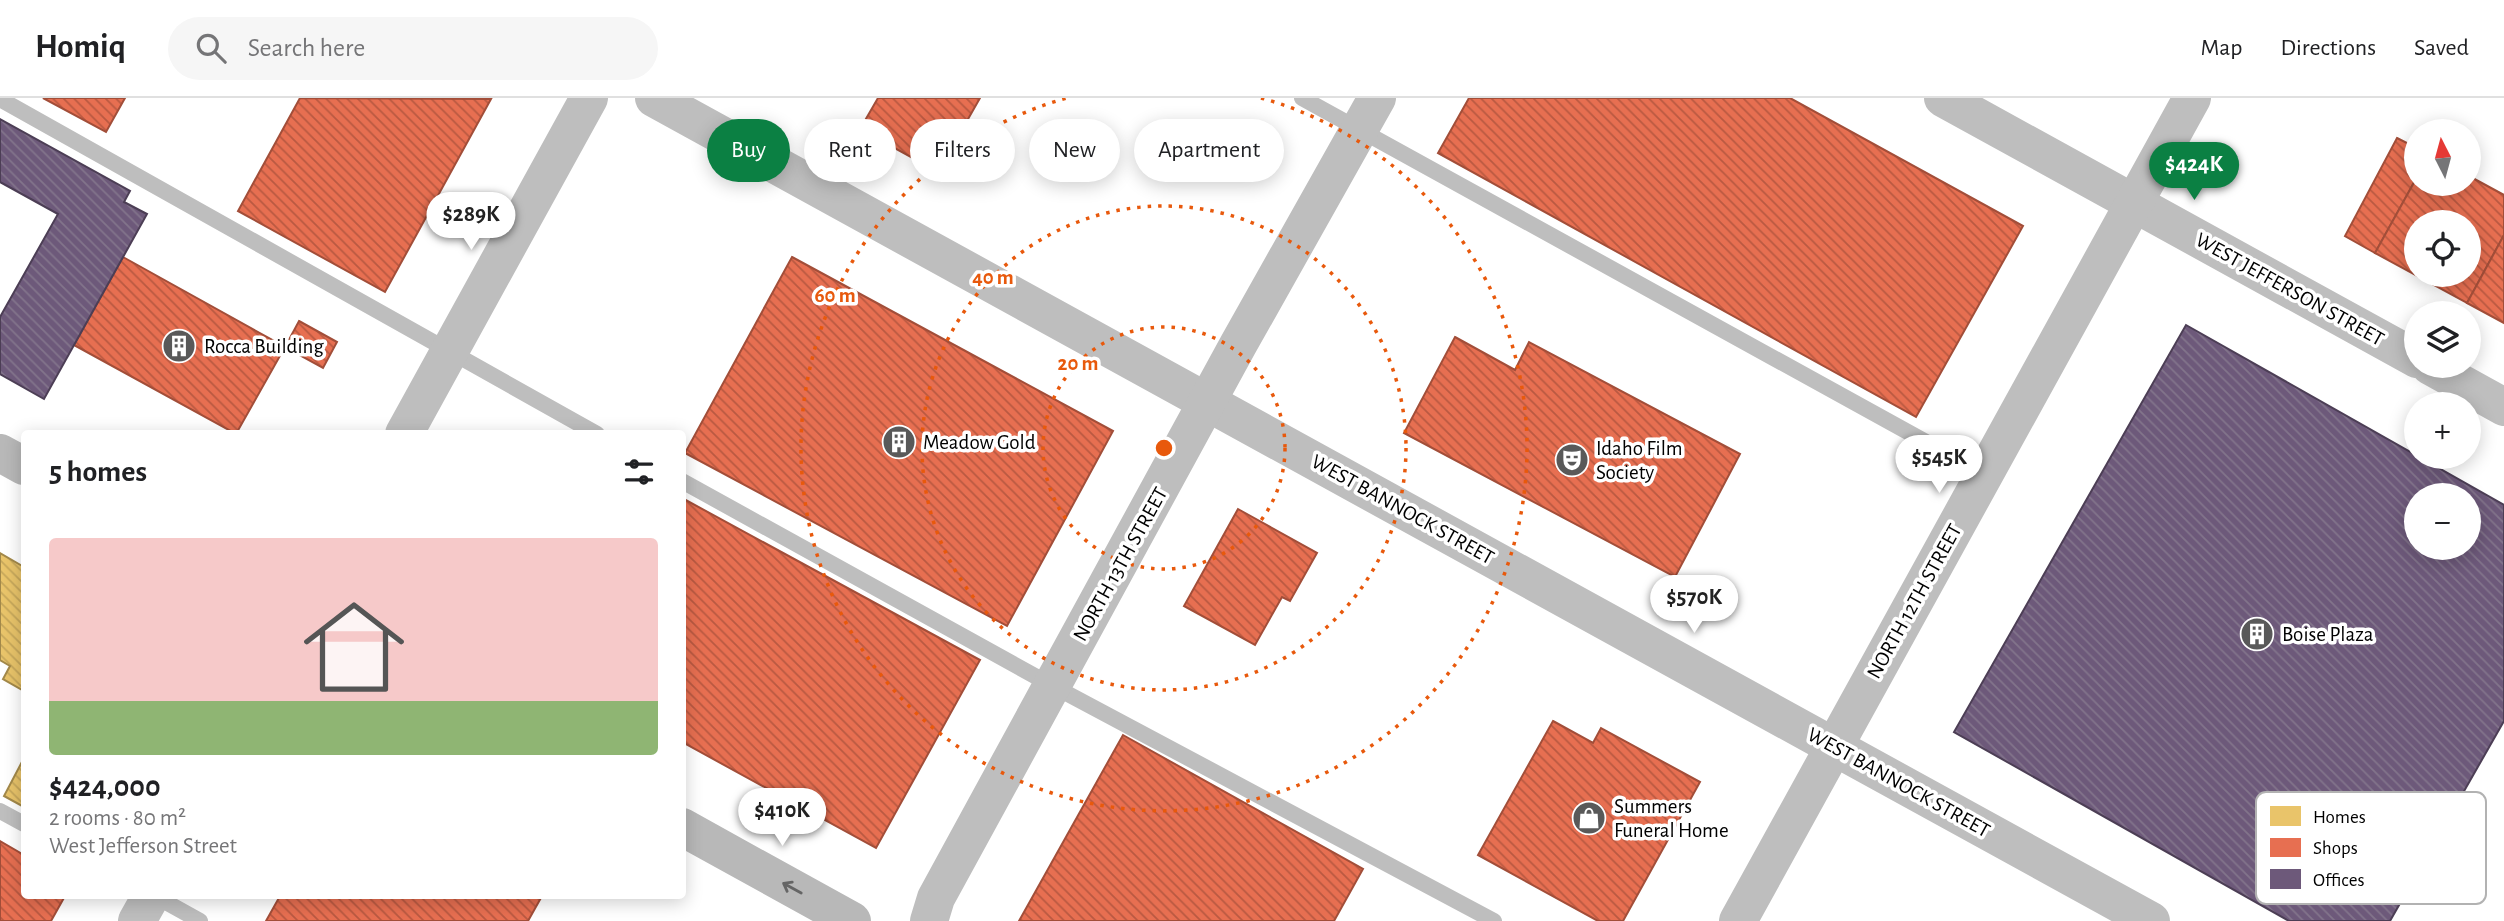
<!DOCTYPE html>
<html lang="en">
<head>
<meta charset="utf-8">
<style>
  body { margin:0; font-family:"Alegreya Sans",sans-serif; background:#f6f6f6; color:#202124; height:100vh; display:flex; flex-direction:column; font-size:26px; white-space:nowrap }
  * { box-sizing:border-box; margin:0 }
  p { font-size:23px; color:#757577 }
  .icon { flex:none; width:38px; height:38px; fill:none; stroke:currentColor; stroke-width:2; stroke-linecap:round; stroke-linejoin:round }
  .map { position:relative; flex:1; overflow:hidden }
  .side { position:absolute; left:21px; top:332px; width:665px; height:469px; display:flex; flex-direction:column; background:#fff; border-radius:7px; box-shadow:0 4px 18px #0003 }
  .side>* { flex:none }
  .top-card { position:absolute; left:707px; top:21px; width:665px; height:63px; display:flex; gap:14px }
  .needle { width:46px; rotate:354deg }
  .controls { position:absolute; left:2404px; top:21px; display:grid; gap:14px }
  .controls a { display:grid; place-items:center; width:77px; height:77px; border-radius:50%; background:#fff; box-shadow:0 4px 18px #0003; font-size:35px }
  .price { position:absolute; translate:-50% -60px; padding:0 16px; border-radius:24px; background:#fff; color:#222; font-size:23px; line-height:46px; filter:drop-shadow(0 2px 4px #0008) }
  .price::after { content:''; position:absolute; left:50%; top:42px; width:21px; height:16px; margin-left:-10px; background:inherit; clip-path:polygon(0 0,100% 0,50% 100%) }
  .price.on { background:#0b8043; color:#fff }
  ul { padding:0; list-style:none }
  li { display:grid; align-content:center; gap:14px; height:371px; padding:0 28px }
  li+li { border-top:2px solid #e0e0e0 }
  li span { display:grid; place-items:center; height:217px; border-radius:7px; color:#555 }
  li>.icon { margin-inline-start:auto }
  span .icon { width:126px; height:126px; fill:#fffc; stroke-width:1 }
  li b { font-size:30px }
  h2 { display:flex; justify-content:space-between; align-items:center; height:84px; padding:0 28px; font-size:30px }
  .pill { padding:0 24px; border-radius:32px; background:#fff; box-shadow:0 4px 18px #0003; font-size:24px; line-height:63px }
  .pill.on { background:#0b8043; color:#fff }
  header { display:flex; align-items:center; gap:42px; box-sizing:border-box; height:98px; padding:0 35px; background:#fff; border-bottom:2px solid #e0e0e0 }
  header strong { font-size:33px }
  nav { display:flex; gap:38px; margin-inline-start:auto; font-size:24px }
  .search { width:490px; height:63px; background:#f6f6f6; display:flex; align-items:center; gap:18px; box-sizing:border-box; padding:0 24px; border-radius:38px; color:#757577; font-size:26px }
  .map>svg:first-child { display:block }
  .homes { fill:url(#homes-back-hatch); stroke:#a3894a; stroke-width:2 }
  .shops { fill:url(#shops-back-hatch); stroke:#a24e39; stroke-width:2; fill-rule:evenodd }
  .offices { fill:url(#offices-back-hatch); stroke:#4c3e55; stroke-width:2; fill-rule:evenodd }
  .lines { fill:none; stroke-linecap:round; stroke-linejoin:round }
  .service { stroke:#bebebe; stroke-width:16 }
  .tertiary { stroke:#bebebe; stroke-width:38 }
  .secondary { stroke:#b8b8b8; stroke-width:38 }
  .oneway { stroke:#656565 }
  .ring { fill:none; stroke:#e8590c; stroke-width:3.5; stroke-dasharray:3.5 7 }
  .labels { text-anchor:middle; stroke-width:7; stroke-linejoin:round; paint-order:stroke }
  .street-label { font-size:21px; fill:#000; stroke:#fff }
  .poi-label { font-size:21px; fill:#000; stroke:#fff; text-anchor:start }
  .key { fill:#fff; stroke:#b2b2b2; stroke-width:2 }
  .key-label { font-size:19px; fill:#000 }
  .centre { fill:#e8590c; stroke:#fff; stroke-width:3.5 }
  .ring-label { font-size:21px; text-anchor:middle; font-weight:bold; fill:#e8590c; stroke:#fff; stroke-width:7; stroke-linejoin:round; paint-order:stroke }
</style>
</head>
<body>
<header>
<strong>Homiq</strong>
<div class="search"><svg class="icon" aria-label="search" viewBox="0 0 24 24"><circle cx="10" cy="10" r="6"/><path d="M15 15l6 6"/></svg>Search here</div>
<nav><a>Map</a><a>Directions</a><a>Saved</a></nav>
</header>
<div class="map">
<svg width="2504" height="823" viewBox="0 0 2504 823">
  <defs>
    <pattern id="homes-back-hatch" width="6" height="6" patternUnits="userSpaceOnUse" patternTransform="scale(1.75)"><rect width="6" height="6" fill="#e9c46a"/><path d="M-1 5l2 2M0 0l6 6M5-1l2 2" fill="none" stroke="#c6a75a"/></pattern>
    <pattern id="shops-back-hatch" width="6" height="6" patternUnits="userSpaceOnUse" patternTransform="scale(1.75)"><rect width="6" height="6" fill="#e76f51"/><path d="M-1 5l2 2M0 0l6 6M5-1l2 2" fill="none" stroke="#b95941"/></pattern>
    <pattern id="offices-back-hatch" width="6" height="6" patternUnits="userSpaceOnUse" patternTransform="scale(1.75)"><rect width="6" height="6" fill="#6d597a"/><path d="M-1 5l2 2M0 0l6 6M5-1l2 2" fill="none" stroke="#82748b"/></pattern>
  </defs>
  <rect width="100%" height="100%" fill="#fff"/>
  <g class="homes">
    <polygon points="0,455 24,469 24,593 3,581 10,568 0,562"/>
    <polygon points="24,660 24,709 4,698"/>
  </g>
  <g class="shops">
    <polygon points="43,0 125,0 106,34"/>
    <polygon points="300,0 491,1 385,194 238,113"/>
    <polygon points="878,0 980,0 938,74 860,31"/>
    <polygon points="1469,0 1790,0 2023,128 1916,319 1438,55"/>
    <polygon points="2397,40 2417,50 2417,79 2375,155 2345,138"/>
    <path d="M2469 78 2504 97V137L2467 205 2375 155 2417 79V86H2469ZM2417 124H2469V177H2417Z"/>
    <polygon points="2504,137 2504,225 2467,205"/>
    <polygon points="123,159 285,249 236,336 74,247"/>
    <polygon points="792,159 1113,333 1007,528 685,355"/>
    <polygon points="299,223 337,244 323,270 285,249"/>
    <polygon points="1455,239 1515,272 1529,244 1740,356 1675,479 1404,335"/>
    <polygon points="682,400 980,562 876,750 682,644"/>
    <polygon points="1238,411 1317,455 1290,503 1282,499 1255,547 1184,508"/>
    <polygon points="1553,623 1593,645 1601,630 1700,684 1623,823 1598,823 1478,757"/>
    <polygon points="1123,637 1363,771 1334,823 1019,823"/>
    <polygon points="0,743 24,757 24,798 65,798 51,823 0,823"/>
    <polygon points="280,798 542,798 528,823 266,823"/>
  </g>
  <g class="offices">
    <polygon points="0,21 130,93 124,104 147,116 44,301 0,276 0,219 58,116 0,84"/>
    <path d="M2186 227 2504 407V623L2390 823H2289L1954 634ZM2417 397H2469V450H2417Z"/>
  </g>
  <g class="lines">
    <g class="service">
      <polyline points="1302,0 1984,376"/>
      <polyline points="0,1 597,336"/>
      <polyline points="682,383 1053,588 1494,823"/>
      <polyline points="0,713 24,726"/>
      <polyline points="155,798 200,823"/>
    </g>
    <g class="tertiary">
      <polyline points="654,0 2151,823"/>
      <polyline points="1943,0 2417,261"/>
      <polyline points="2430,268 2504,309"/>
      <polyline points="404,336 589,0"/>
      <polyline points="137,823 151,798"/>
      <polyline points="929,823 936,800 1238,247 1377,0"/>
      <polyline points="1738,823 2192,0"/>
    </g>
    <g class="secondary">
      <polyline points="0,355 24,368"/>
      <polyline points="682,729 852,823"/>
    </g>
  </g>
  <defs><path id="oneway-shaft" d="M-6 0H5M1.5-3L5.5 0L1.5 3" fill="none" stroke-width="1.6" stroke-linecap="round" stroke-linejoin="round" transform="scale(1.75)"/></defs>
  <use class="oneway" href="#oneway-shaft" transform="translate(792 790) rotate(-151)"/>
  <g class="ring">
    <circle cx="1164" cy="350" r="121"/>
    <circle cx="1164" cy="350" r="242"/>
    <path d="M1261 0A363 363 0 1 1 1067 0"/>
  </g>
  <defs>
    <symbol id="building-disc" viewBox="-11 -11 22 22"><circle r="9.5" fill="#595959" stroke="#fff"/><path d="M-4-6H4V6H1V3H-1V6H-4ZM-2.5-4.3h1.7v1.8h-1.7ZM.8-4.3h1.7v1.8H.8ZM-2.5-1h1.7V.8h-1.7ZM.8-1h1.7V.8H.8Z" fill="#fff"/></symbol>
    <symbol id="theatre-disc" viewBox="-11 -11 22 22"><circle r="9.5" fill="#595959" stroke="#fff"/><path d="M-5-5.5Q0-4 5-5.5V0Q5 5 0 6Q-5 5-5 0ZM-3.3-2.5H-1v1.5H-3.3ZM1-2.5H3.3v1.5H1ZM-2.8 1Q0 5.5 2.8 1Z" fill="#fff"/></symbol>
    <symbol id="shop-disc" viewBox="-11 -11 22 22"><circle r="9.5" fill="#595959" stroke="#fff"/><path d="M-5-2.5h2.3a2.7 3.5 0 0 1 5.4 0H5L5.5 6h-11ZM-1.5-2.5h3a1.5 2.3 0 0 0-3 0Z" fill="#fff"/></symbol>
  </defs>
  <g fill-rule="evenodd">
    <use href="#building-disc" x="160" y="229" width="38" height="38"/>
    <use href="#building-disc" x="880" y="325" width="38" height="38"/>
    <use href="#theatre-disc" x="1553" y="343" width="38" height="38"/>
    <use href="#building-disc" x="2238" y="517" width="38" height="38"/>
    <use href="#shop-disc" x="1570" y="701" width="38" height="38"/>
  </g>
  <g class="labels">
    <g class="street-label">
      <text transform="translate(2290 191) rotate(29)" y="7">WEST JEFFERSON STREET</text>
      <text transform="translate(1403 411) rotate(29)" y="7">WEST BANNOCK STREET</text>
      <text transform="translate(1120 466) rotate(-61)" y="7">NORTH 13TH STREET</text>
      <text transform="translate(1914 503) rotate(-61)" y="7">NORTH 12TH STREET</text>
      <text transform="translate(1899 684) rotate(29)" y="7">WEST BANNOCK STREET</text>
    </g>
    <g class="poi-label">
      <text x="204" y="255">Rocca Building</text>
      <text x="923" y="351">Meadow Gold</text>
      <text x="1596" y="357">Idaho Film<tspan x="1596" dy="24">Society</tspan></text>
      <text x="2282" y="543">Boise Plaza</text>
      <text x="1614" y="715">Summers<tspan x="1614" dy="24">Funeral Home</tspan></text>
    </g>
  </g>
  <rect x="2256" y="694" width="230" height="112" rx="10" class="key"/>
  <rect x="2270" y="708" width="31" height="20" fill="#e9c46a"/>
  <rect x="2270" y="740" width="31" height="19" fill="#e76f51"/>
  <rect x="2270" y="771" width="31" height="20" fill="#6d597a"/>
  <g class="key-label">
    <text x="2313" y="725">Homes</text>
    <text x="2313" y="756">Shops</text>
    <text x="2313" y="788">Offices</text>
  </g>
  <circle cx="1164" cy="350" r="10" class="centre"/>
  <g class="ring-label">
    <text x="993" y="186">40 m</text>
    <text x="835" y="204">60 m</text>
    <text x="1078" y="272">20 m</text>
  </g>
</svg>
<div class="controls">
<a><svg class="needle" viewBox="-14 -14 28 28"><path d="M0-13l5 13h-10z" fill="#e53935"/><path d="M0 13l5-13h-10z" fill="#757577"/></svg></a>
<a><svg class="icon" aria-label="locate" viewBox="0 0 24 24"><circle cx="12" cy="12" r="6"/><path d="M12 2v4M12 18v4M2 12h4M18 12h4"/></svg></a>
<a><svg class="icon" aria-label="layers" viewBox="0 0 24 24"><path d="M12 4l9 5-9 5-9-5zM3 14l9 5 9-5"/></svg></a>
<a>+</a>
<a>−</a>
</div>
<b class="price on" style="left:2194px;top:104px">$424K</b>
<b class="price" style="left:471px;top:154px">$289K</b>
<b class="price" style="left:1939px;top:397px">$545K</b>
<b class="price" style="left:1694px;top:537px">$570K</b>
<b class="price" style="left:782px;top:750px">$410K</b>
<div class="top-card">
<a class="pill on">Buy</a>
<a class="pill">Rent</a>
<a class="pill">Filters</a>
<a class="pill">New</a>
<a class="pill">Apartment</a>
</div>
<section class="side">
<h2>5 homes<svg class="icon" aria-label="filters" viewBox="0 0 24 24"><path d="M4 7h16M4 17h16"/><circle cx="9" cy="7" r="2"/><circle cx="15" cy="17" r="2"/></svg></h2>
<ul>
<li><span style="background:linear-gradient(#f6c9c9 75%,#8fb573 0)"><svg class="icon" aria-label="home" viewBox="0 0 24 24"><path d="M3 11l9-7 9 7M6 9v11h12V9"/></svg></span><div><b>$424,000</b><p>2 rooms · 80 m²</p><p>West Jefferson Street</p></div></li>
</ul>
</section>
</div>
</body>
</html>
